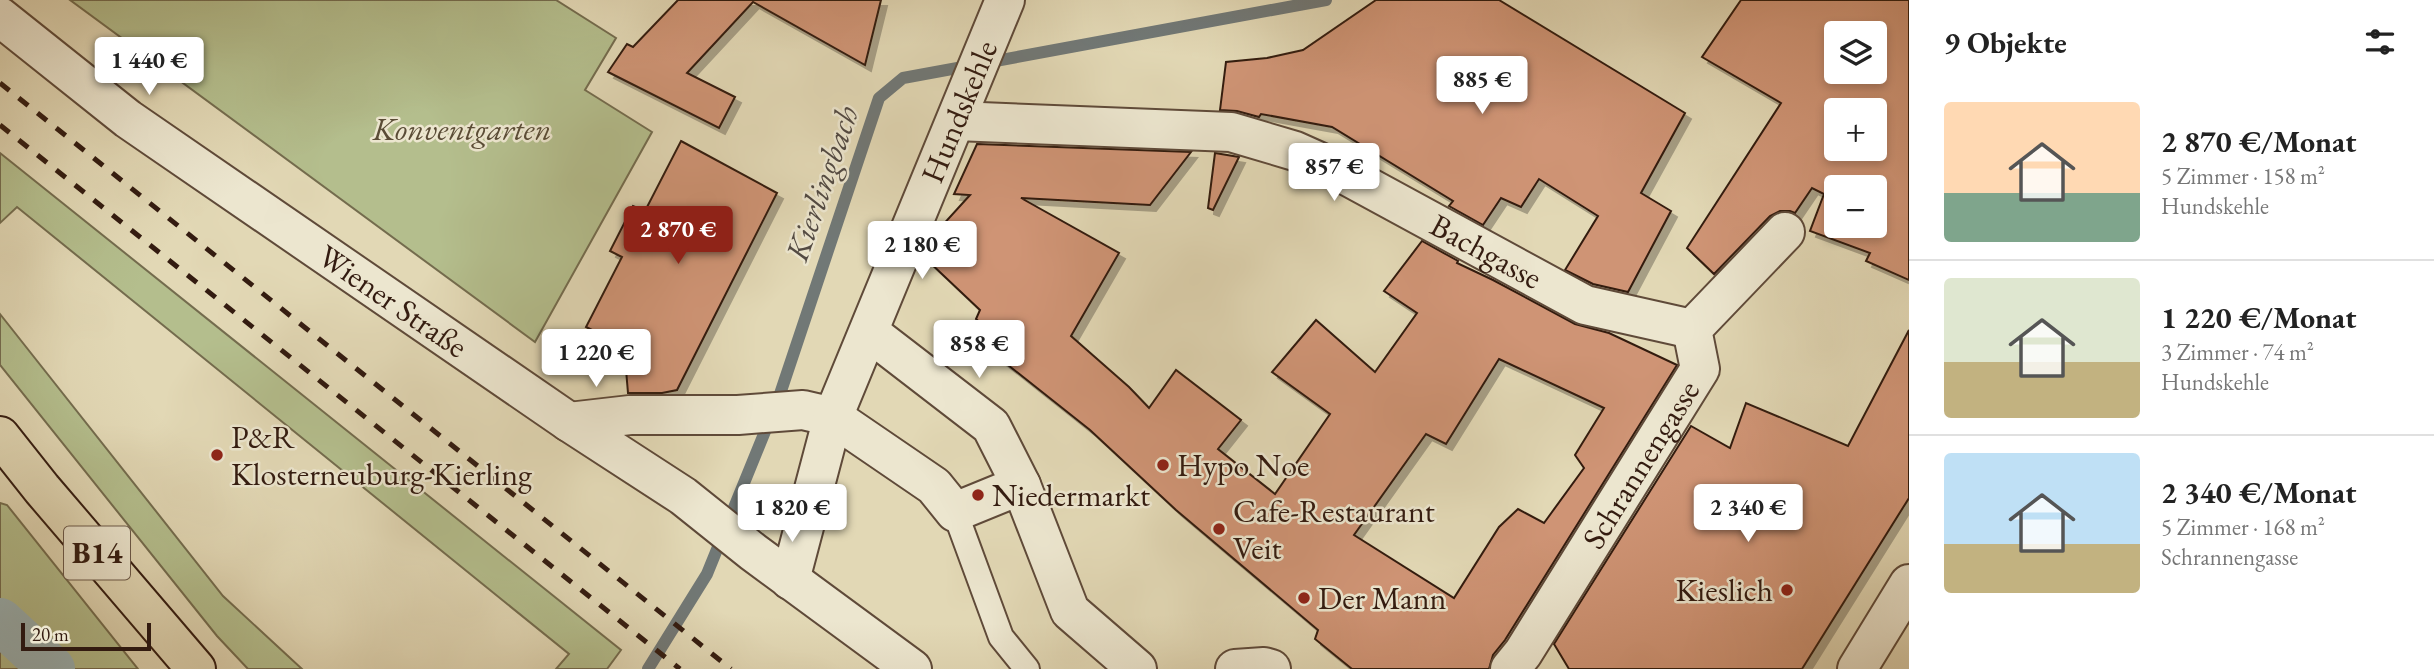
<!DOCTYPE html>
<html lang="de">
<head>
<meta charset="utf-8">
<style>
  body { margin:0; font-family:"EB Garamond",serif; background:#f6f6f6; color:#222; height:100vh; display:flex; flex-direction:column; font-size:26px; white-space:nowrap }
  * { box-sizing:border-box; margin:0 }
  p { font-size:23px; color:#767676 }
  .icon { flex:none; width:38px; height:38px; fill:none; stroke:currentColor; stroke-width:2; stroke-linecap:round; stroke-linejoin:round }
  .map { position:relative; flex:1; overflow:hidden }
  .side { display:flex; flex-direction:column; background:#fff; width:525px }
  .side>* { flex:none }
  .tools { position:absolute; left:1824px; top:21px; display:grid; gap:14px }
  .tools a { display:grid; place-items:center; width:63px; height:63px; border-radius:7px; background:#fff; box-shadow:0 4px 10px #0003; font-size:35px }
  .scale { position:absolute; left:21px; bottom:18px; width:130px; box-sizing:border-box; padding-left:7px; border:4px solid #331b10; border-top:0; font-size:19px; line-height:24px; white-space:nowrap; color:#331b10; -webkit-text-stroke:5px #ece6cf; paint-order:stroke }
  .price { position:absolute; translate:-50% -60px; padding:0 16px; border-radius:7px; background:#fff; color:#222; font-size:23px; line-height:46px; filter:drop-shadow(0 2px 4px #0008) }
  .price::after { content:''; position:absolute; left:50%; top:42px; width:21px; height:16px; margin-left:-10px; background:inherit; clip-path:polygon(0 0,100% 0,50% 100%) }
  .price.current { background:#8f2418; color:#fff }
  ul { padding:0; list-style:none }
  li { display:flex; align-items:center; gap:21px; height:175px; padding:0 35px }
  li+li { border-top:2px solid #e0e0e0 }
  li span { display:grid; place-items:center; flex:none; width:196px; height:140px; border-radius:7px; color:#555 }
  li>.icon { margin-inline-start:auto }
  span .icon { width:84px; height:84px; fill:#fffc; stroke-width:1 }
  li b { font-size:30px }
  h2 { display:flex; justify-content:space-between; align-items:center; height:84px; padding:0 35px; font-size:30px }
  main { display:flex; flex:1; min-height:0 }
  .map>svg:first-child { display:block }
  .green { fill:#b4be8d; stroke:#746c4e; stroke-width:2 }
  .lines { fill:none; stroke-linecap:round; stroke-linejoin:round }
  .stream { stroke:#717876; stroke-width:12 }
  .canal { stroke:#9bb6ba; stroke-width:46 }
  .building { fill:#cf9475; stroke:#331b10; stroke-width:2; fill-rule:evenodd; filter:url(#shadow) }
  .service-casing { stroke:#5f4a39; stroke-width:28 }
  .minor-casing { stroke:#5f4a39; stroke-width:42 }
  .tertiary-casing { stroke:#5f4a39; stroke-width:42 }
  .primary-casing { stroke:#331b10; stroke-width:42 }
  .service { stroke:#ece6cf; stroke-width:24 }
  .minor { stroke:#ece6cf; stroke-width:38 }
  .tertiary { stroke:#ece6cf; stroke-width:38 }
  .primary { stroke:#e2d8b5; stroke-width:38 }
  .rail { stroke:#331b10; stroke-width:5; stroke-dasharray:12 12; stroke-linecap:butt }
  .poi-dot { fill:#8f2418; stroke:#ece6cf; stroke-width:2.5 }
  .labels { text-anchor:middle; stroke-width:5; stroke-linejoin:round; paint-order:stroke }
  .shield { fill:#ece6cf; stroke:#6a5849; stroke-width:2 }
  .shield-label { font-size:30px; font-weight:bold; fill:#331b10 }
  .street-label { font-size:32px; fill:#331b10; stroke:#ece6cf }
  .park-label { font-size:32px; font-style:italic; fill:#5a4c36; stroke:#ece6cf }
  .poi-label { font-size:32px; fill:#331b10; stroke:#ece6cf; text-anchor:start }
  .water-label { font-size:33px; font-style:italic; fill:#524a43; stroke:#ece6cf }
</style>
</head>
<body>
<main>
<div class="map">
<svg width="1909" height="669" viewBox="0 0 1909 669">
  <defs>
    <filter id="shadow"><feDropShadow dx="6" dy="6" stdDeviation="0" flood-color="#0004"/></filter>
  </defs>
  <rect width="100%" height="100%" fill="#e2d8b5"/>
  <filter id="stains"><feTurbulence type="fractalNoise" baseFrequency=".00286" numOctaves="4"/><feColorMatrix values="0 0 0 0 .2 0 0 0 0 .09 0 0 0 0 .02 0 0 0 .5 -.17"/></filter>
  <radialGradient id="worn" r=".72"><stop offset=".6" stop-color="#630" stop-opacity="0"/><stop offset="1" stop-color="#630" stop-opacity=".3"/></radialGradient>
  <g class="green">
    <polygon points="70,0 556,0 616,38 585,90 652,132 535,342"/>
    <polygon points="0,153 621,650 607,669 556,669 569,654 17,207 0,223"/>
    <polygon points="0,314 223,596 302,669 248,669 217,636 0,365"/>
    <polygon points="0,503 7,505 138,669 0,669"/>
  </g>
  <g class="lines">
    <polyline class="stream" points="648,669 707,574 779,397 879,98 903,78 1326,0"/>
    <polyline class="canal" points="0,621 52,669"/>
  </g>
  <g class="building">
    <polygon points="678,0 881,0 865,65 753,2 687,73 735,97 719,128 608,72 627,44 633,47"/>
    <polygon points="1376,0 1499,0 1685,113 1641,193 1671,211 1628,292 1593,284 1565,270 1598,216 1539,179 1521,207 1501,198 1483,225 1449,206 1453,201 1332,127 1261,114 1259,117 1237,111 1220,110 1226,62 1267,58 1303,50"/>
    <path d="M1741 0H1909V280L1866 261 1870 253 1810 231 1824 194 1812 188 1795 213 1790 211H1780L1770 216 1714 274 1687 248 1781 103 1702 57ZM1836 33H1874V72H1836ZM1836 110H1874V149H1836ZM1836 187H1874V226H1836Z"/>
    <polygon points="681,141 777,193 677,390 662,393 628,393 624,346 586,327 622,257 610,251 633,206 645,211"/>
    <path d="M977 144 1191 152 1150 205 1021 198 1119 253 1071 336 1129 387 1149 408 1176 370 1241 420 1218 449 1275 494 1330 414 1272 372 1316 320 1375 372 1417 313 1384 291 1422 241 1458 261 1457 263 1493 280 1575 324 1609 333 1677 365 1505 640 1493 655 1489 669H1352L1315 639 1318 630 1176 510 1090 430 989 350 998 338 976 319 980 310 926 259 944 237 939 229 970 195 954 194ZM1499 359 1604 408 1575 455 1584 468 1544 523 1518 509 1499 527 1454 598 1354 535 1426 434 1446 444Z"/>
    <polygon points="1215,153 1239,157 1213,210 1208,208"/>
    <polygon points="1909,330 1909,498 1802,669 1569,669 1554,644 1691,426 1730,448 1746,403 1848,446"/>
  </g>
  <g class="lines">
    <defs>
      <polyline id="service" points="955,512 1001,637 1027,669"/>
      <g id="minor">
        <path id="s1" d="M956 121 1231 132 1295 151 1333 168 1585 305 1692 329"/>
        <polyline points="869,332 991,426 1021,485"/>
        <polyline points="569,422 630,415 738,415 803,410 833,417 934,486 955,512 1021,485 1070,611 1137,669"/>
        <path id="s2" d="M790 580 833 417 1005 0"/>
        <polyline points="1235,669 1264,667 1271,669"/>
        <path id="s3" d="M1510 669 1523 653 1700 369 1692 329 1785 232"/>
      </g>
      <g id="tertiary">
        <path id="s4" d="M0 17 128 119 569 422 683 496 753 552 912 669"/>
        <polyline points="1857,669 1909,584"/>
      </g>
      <polyline id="primary" points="0,436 42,489 196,669"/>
    </defs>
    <use href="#service" class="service-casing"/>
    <use href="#minor" class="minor-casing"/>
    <use href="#tertiary" class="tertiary-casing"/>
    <use href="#primary" class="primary-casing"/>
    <use href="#service" class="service"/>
    <use href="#minor" class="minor"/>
    <use href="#tertiary" class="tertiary"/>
    <use href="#primary" class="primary"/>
    <g class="rail">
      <polyline points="0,83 731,669"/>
      <polyline points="0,125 680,669"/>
    </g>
  </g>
  <g class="poi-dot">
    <circle cx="217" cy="455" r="7"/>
    <circle cx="1163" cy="465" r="7"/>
    <circle cx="978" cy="495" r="7"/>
    <circle cx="1219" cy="529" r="7"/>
    <circle cx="1787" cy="590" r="7"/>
    <circle cx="1304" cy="598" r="7"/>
  </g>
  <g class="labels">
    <rect class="shield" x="64" y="526.5" width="66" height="53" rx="5"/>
    <g class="shield-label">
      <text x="97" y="563">B14</text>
    </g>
    <g class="street-label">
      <text dy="11" stroke="none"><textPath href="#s2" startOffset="499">Hundskehle</textPath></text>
      <text dy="11" stroke="none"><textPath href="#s1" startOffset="558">Bachgasse</textPath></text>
      <text dy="11" stroke="none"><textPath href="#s4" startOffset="485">Wiener Straße</textPath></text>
      <text dy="11" stroke="none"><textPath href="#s3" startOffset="243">Schrannengasse</textPath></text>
    </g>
    <g class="park-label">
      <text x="462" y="140">Konventgarten</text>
    </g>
    <g class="poi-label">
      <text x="231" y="448">P&amp;R<tspan x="231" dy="37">Klosterneuburg-Kierling</tspan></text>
      <text x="1177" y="476">Hypo Noe</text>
      <text x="992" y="506">Niedermarkt</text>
      <text x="1233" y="522">Cafe-Restaurant<tspan x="1233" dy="37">Veit</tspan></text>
      <text x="1773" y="601" text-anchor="end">Kieslich</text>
      <text x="1318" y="609">Der Mann</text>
    </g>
    <g class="water-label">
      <text transform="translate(821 183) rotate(-71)" y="12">Kierlingbach</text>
    </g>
  </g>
  <rect width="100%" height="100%" filter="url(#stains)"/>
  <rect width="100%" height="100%" fill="url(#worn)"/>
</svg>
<div class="tools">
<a><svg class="icon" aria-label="layers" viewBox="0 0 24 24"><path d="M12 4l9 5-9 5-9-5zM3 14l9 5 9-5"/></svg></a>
<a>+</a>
<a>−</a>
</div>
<div class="scale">20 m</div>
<b class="price" style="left:149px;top:97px">1 440 €</b>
<b class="price" style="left:1482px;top:116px">885 €</b>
<b class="price" style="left:1334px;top:203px">857 €</b>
<b class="price current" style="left:678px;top:266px">2 870 €</b>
<b class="price" style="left:922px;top:281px">2 180 €</b>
<b class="price" style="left:979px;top:380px">858 €</b>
<b class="price" style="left:596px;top:389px">1 220 €</b>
<b class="price" style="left:792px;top:544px">1 820 €</b>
<b class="price" style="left:1748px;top:544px">2 340 €</b>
</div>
<section class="side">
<h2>9 Objekte<svg class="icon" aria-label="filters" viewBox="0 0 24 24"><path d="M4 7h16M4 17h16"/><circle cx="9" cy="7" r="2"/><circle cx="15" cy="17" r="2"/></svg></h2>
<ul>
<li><span style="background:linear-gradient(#ffd9b3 65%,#7fa58c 0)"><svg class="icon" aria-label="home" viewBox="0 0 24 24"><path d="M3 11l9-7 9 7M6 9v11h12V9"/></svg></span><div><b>2 870 €/Monat</b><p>5 Zimmer · 158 m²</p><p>Hundskehle</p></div></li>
<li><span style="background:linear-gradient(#dfe7d0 60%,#c2b280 0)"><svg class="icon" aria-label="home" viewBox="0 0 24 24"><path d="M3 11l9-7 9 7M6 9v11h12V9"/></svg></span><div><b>1 220 €/Monat</b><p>3 Zimmer · 74 m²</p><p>Hundskehle</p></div></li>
<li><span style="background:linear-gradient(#bfe0f5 65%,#c2b280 0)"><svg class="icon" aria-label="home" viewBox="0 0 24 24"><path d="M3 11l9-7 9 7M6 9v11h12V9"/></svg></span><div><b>2 340 €/Monat</b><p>5 Zimmer · 168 m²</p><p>Schrannengasse</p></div></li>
</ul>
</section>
</main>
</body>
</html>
